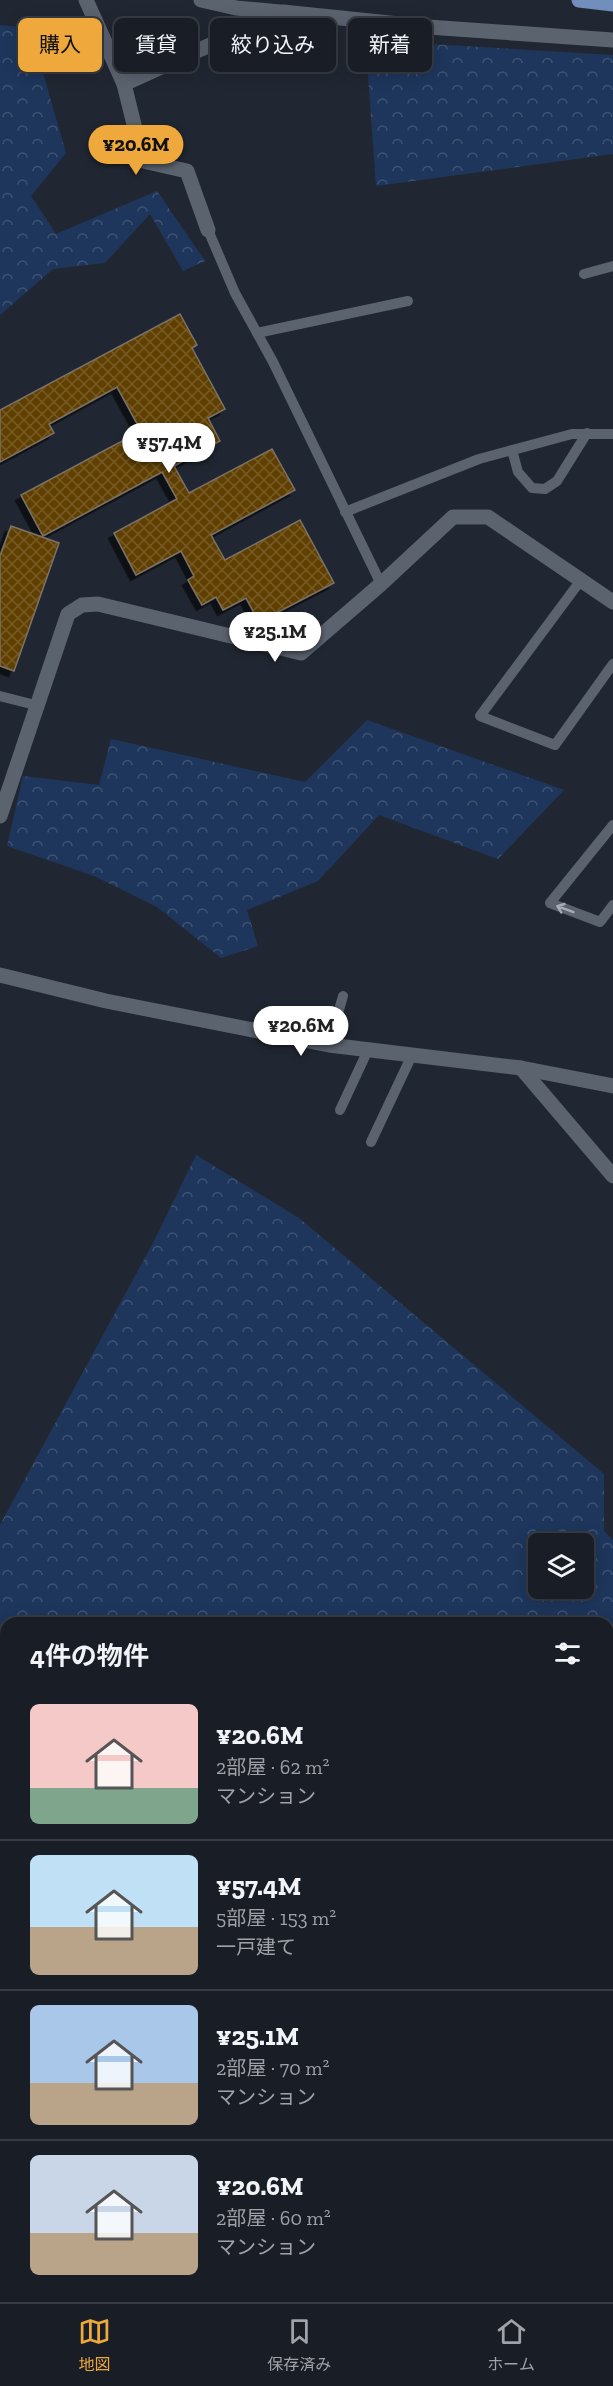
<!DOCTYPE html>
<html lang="ja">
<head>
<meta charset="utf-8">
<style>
  body { margin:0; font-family:"Zilla Slab","Noto Sans JP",serif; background:#22262e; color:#f1f3f6; height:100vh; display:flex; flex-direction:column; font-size:22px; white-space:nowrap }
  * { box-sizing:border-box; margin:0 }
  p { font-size:20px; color:#9fa2a7 }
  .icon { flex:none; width:33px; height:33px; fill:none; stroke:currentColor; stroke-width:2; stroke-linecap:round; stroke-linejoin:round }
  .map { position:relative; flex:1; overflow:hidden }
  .side { position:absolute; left:0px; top:1617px; width:614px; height:686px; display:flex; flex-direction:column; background:#191d26; border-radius:18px 18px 0 0; box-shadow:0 3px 15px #0003,0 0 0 2px #373b43 }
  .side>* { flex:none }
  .guide { position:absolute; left:18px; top:18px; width:578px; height:54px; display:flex; gap:12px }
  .controls { position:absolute; left:528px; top:1533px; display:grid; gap:12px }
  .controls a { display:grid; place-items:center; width:66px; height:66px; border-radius:9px; background:#191d26; box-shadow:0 3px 15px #0003,0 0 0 2px #373b43; font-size:30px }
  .price { position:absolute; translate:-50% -51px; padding:0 14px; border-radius:21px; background:#fff; color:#222; font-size:20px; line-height:39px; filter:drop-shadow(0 2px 3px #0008) }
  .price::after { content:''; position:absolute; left:50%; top:36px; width:18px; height:14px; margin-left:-9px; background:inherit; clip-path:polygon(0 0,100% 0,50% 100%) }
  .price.current { background:#eea83c; color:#111 }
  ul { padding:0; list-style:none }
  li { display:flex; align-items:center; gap:18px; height:150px; padding:0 30px }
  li+li { border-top:2px solid #373b43 }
  li span { display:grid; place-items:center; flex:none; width:168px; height:120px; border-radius:9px; color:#555 }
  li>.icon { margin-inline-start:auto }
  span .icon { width:72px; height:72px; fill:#fffc; stroke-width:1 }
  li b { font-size:26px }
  h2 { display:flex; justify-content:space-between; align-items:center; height:72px; padding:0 30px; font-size:26px }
  .tag { padding:0 21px; border-radius:9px; background:#191d26; box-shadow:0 3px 15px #0003,0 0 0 2px #373b43; font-size:21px; line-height:54px }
  .tag.current { background:#eea83c; color:#111 }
  .tabs { display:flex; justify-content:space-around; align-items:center; height:84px; border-top:2px solid #373b43; background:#191d26; font-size:16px; color:#9fa2a7 }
  .tabs a { display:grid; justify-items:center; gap:3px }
  .tabs .current { color:#eea83c }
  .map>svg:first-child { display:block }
  .grass { fill:url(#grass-dots) }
  .forest { fill:url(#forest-crowns); fill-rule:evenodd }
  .water { fill:url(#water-waves) }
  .building { fill:url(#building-cross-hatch); stroke:#7c7266; stroke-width:1.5; filter:url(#shadow) }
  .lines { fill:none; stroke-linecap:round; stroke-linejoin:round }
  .path { stroke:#7d828b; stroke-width:3; stroke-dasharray:3 4.5; stroke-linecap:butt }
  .lane { stroke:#5b636f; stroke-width:10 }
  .street { stroke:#5b636f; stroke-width:15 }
  .primary { stroke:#728ebc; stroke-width:15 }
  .oneway { stroke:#a7acb6 }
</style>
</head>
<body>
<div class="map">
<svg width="613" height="2302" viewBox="0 0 613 2302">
  <defs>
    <pattern id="grass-dots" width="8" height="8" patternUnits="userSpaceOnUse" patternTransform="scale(1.5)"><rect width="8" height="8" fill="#1e365c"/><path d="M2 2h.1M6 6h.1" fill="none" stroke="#3e5373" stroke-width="1.8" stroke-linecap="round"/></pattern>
    <pattern id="forest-crowns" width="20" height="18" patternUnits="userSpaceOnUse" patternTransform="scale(1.5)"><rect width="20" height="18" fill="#1e365c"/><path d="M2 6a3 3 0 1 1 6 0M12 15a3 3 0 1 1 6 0" fill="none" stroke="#3e5373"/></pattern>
    <pattern id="water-waves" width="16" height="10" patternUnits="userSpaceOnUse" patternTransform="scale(1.5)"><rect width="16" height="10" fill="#15366d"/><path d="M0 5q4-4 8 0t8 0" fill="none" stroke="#365382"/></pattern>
    <pattern id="building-cross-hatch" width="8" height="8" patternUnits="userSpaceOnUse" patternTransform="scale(1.5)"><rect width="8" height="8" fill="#614004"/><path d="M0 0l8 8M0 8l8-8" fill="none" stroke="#775b28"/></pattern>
    <filter id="shadow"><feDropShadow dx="-5.5" dy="5.5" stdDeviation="0" flood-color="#0009"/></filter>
  </defs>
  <rect width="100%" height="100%" fill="#212732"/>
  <polygon class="grass" points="608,1910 613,1913 613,2302 96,2302 93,2297 608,2296"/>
  <g class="forest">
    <polygon points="0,25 30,28 66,153 31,196 56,234 157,191 205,261 183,271 150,214 105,263 53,269 0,315"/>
    <polygon points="378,41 613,55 613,154 376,186 367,61"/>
    <polygon points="367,720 564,790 498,859 379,815 318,881 247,910 258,946 221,958 157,907 94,876 7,846 23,776 99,785 111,739 305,782"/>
    <path d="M196 1155 299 1218 604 1474V1531L613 1540V1958L608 1954V1623H6V2207L0 2199V1525L154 1241ZM538 1544H584V1588H538Z"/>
    <polygon points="608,2139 613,2143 613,2258 608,2254"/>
    <polygon points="61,2297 147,2297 149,2302 63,2302"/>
    <polygon points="493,2297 494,2302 312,2302 309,2297"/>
  </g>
  <polygon class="water" points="0,2199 6,2207 6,2296 61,2297 63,2302 0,2302"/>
  <g class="building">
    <polygon points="180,314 197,345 192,348 225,409 208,418 220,441 174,466 189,493 272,449 295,490 211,535 225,560 300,520 334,583 259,622 246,598 223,610 216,597 202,605 188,580 194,576 181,551 136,575 114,533 177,499 162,472 43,536 21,495 141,431 117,387 49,424 54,433 0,462 0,410"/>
    <polygon points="11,526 59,543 14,671 0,666 0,556"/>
  </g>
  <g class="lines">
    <polyline class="path" points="608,2175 613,2179"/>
    <g class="lane">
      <polyline points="208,230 235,293 273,362 381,584"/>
      <polyline points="584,274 613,266"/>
      <polyline points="257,333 408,301"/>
      <polyline points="512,450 518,472 532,488 545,489 557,481 587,433"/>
      <polyline points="345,512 479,459 572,434 613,434"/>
      <polyline points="581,580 480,716 555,745 613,664"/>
      <polyline points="0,696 35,705"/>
      <polyline points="613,825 550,903 600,922 613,905"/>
      <polyline points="329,1045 343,996"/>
      <polyline points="340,1110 368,1050"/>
      <polyline points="371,1142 412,1055"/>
    </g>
    <g class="street">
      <polyline points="86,0 124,84 143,161 187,171 208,230"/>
      <polyline points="201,0 236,8 280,12"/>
      <polyline points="124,84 283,12 428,27 613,40"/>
      <polyline points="0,816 68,614 82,605 98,604 301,653 381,584 453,517 488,517 613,602"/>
      <polyline points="0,975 106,1001 329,1045 521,1068 613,1086"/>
      <polyline points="521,1068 613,1176"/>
    </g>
    <polyline class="primary" points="579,0 613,4"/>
  </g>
  <defs><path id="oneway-shaft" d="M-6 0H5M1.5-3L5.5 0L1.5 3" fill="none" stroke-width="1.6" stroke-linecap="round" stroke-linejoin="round" transform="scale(1.5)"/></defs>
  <use class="oneway" href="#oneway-shaft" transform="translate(565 909) rotate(-159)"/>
</svg>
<div class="controls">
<a><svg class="icon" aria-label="layers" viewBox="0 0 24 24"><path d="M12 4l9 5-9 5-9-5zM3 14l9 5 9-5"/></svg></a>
</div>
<b class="price current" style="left:136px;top:176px">¥20.6M</b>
<b class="price" style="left:169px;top:474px">¥57.4M</b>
<b class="price" style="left:275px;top:663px">¥25.1M</b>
<b class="price" style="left:301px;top:1057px">¥20.6M</b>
<div class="guide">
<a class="tag current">購入</a>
<a class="tag">賃貸</a>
<a class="tag">絞り込み</a>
<a class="tag">新着</a>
</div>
<section class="side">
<h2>4件の物件<svg class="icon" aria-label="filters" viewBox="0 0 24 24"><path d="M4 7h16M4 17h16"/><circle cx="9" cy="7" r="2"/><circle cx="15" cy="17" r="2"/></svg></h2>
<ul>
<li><span style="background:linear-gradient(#f6c9c9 70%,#7fa58c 0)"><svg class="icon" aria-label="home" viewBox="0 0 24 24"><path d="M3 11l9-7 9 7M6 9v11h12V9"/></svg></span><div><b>¥20.6M</b><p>2部屋 · 62 m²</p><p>マンション</p></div></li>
<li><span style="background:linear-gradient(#bfe0f5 60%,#b9a48a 0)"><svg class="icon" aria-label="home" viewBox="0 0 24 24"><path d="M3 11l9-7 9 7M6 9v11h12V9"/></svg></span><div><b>¥57.4M</b><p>5部屋 · 153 m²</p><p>一戸建て</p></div></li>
<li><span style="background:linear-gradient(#a9c7e8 65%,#b9a48a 0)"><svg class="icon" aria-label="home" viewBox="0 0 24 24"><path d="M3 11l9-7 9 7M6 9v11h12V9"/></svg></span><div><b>¥25.1M</b><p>2部屋 · 70 m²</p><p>マンション</p></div></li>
<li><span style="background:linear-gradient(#c9d6e8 65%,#b9a48a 0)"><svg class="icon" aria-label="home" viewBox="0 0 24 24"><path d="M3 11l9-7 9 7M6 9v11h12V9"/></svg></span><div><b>¥20.6M</b><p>2部屋 · 60 m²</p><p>マンション</p></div></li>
</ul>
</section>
</div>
<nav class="tabs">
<a class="current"><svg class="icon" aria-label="map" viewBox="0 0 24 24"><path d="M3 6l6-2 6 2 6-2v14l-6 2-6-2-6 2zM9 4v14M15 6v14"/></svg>地図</a>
<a><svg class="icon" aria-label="saved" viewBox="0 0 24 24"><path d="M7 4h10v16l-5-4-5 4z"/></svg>保存済み</a>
<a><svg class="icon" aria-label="home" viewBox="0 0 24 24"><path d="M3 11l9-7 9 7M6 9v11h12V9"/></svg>ホーム</a>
</nav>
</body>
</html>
